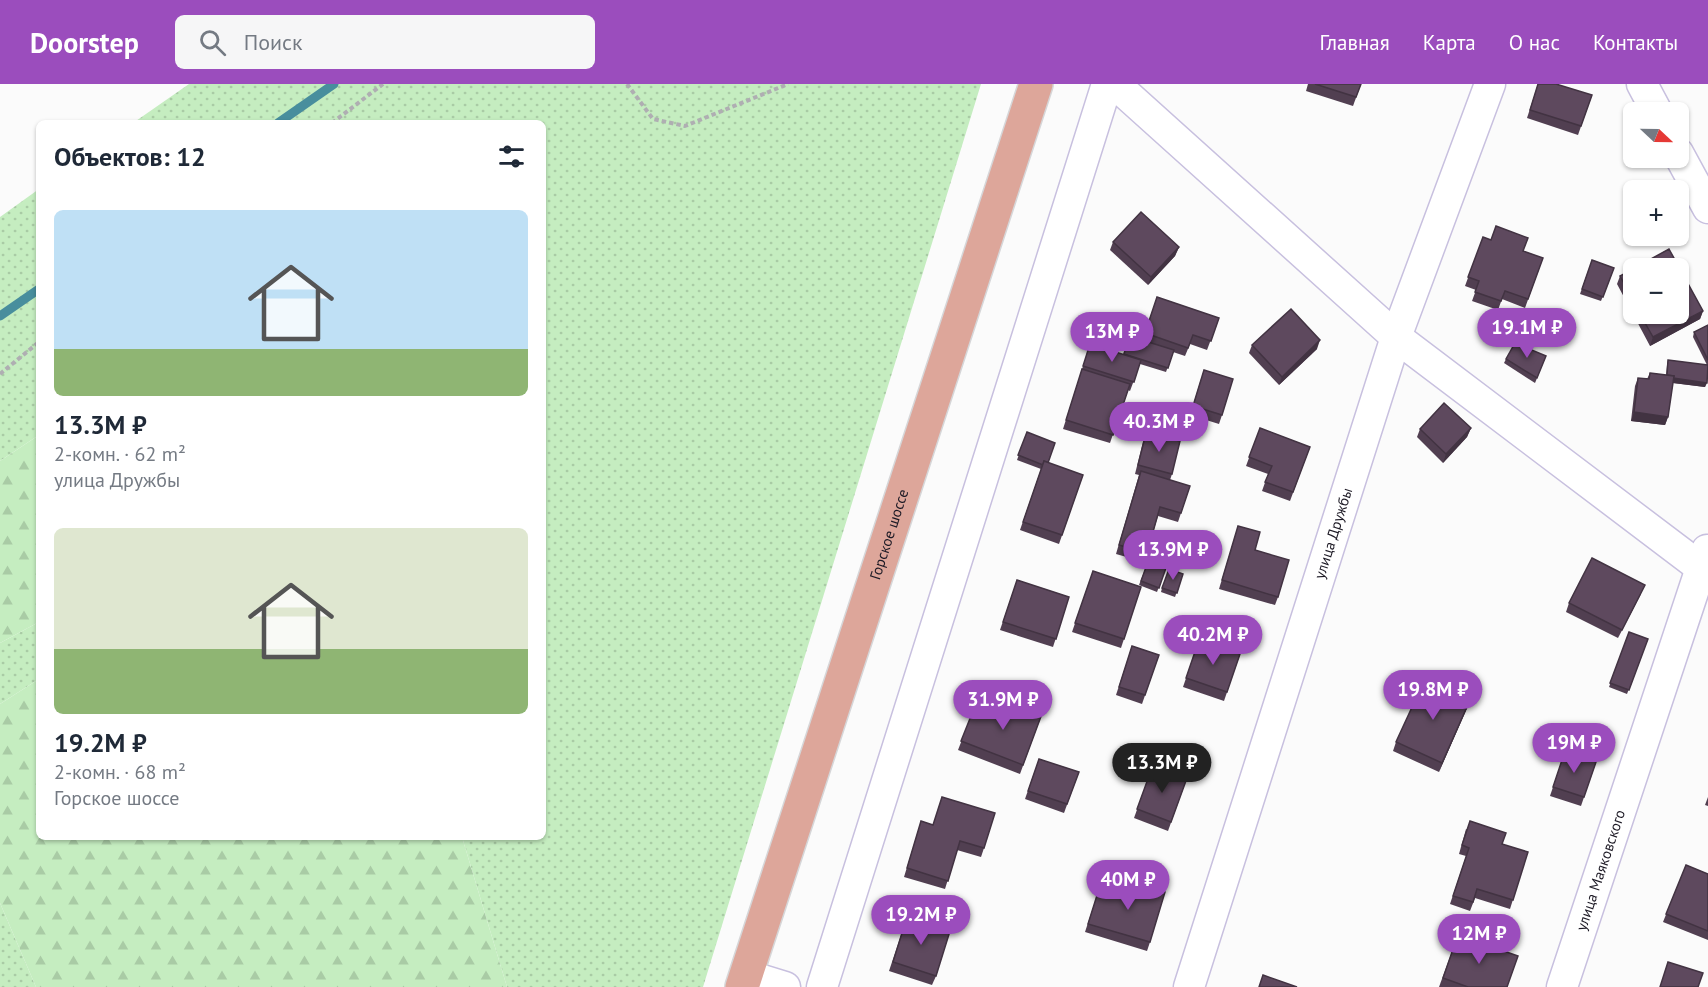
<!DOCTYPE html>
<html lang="ru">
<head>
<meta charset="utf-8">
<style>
  body { margin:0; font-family:"PT Sans",sans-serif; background:#f6f6f7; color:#1f2937; height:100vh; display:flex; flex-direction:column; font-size:22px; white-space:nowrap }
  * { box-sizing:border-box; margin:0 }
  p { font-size:20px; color:#747a83 }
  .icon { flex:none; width:33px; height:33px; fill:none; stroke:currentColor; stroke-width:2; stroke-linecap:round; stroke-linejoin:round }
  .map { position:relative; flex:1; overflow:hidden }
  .side { position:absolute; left:36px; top:36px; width:510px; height:720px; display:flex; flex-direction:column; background:#fff; border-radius:9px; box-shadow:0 2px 4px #0004 }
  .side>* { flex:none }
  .needle { width:39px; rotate:112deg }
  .tools { position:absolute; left:1623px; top:18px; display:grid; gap:12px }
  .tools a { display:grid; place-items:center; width:66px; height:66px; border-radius:9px; background:#fff; box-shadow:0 2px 4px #0004; font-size:30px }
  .price { position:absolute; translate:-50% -51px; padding:0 14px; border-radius:21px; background:#9b4dbd; color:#fff; font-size:20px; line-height:39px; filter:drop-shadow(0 2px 3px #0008) }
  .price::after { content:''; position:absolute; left:50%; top:36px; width:18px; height:14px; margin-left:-9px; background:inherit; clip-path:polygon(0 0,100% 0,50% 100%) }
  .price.on { background:#222; color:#fff }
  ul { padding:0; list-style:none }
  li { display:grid; align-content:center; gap:12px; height:318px; padding:0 18px }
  li span { display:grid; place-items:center; height:186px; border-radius:9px; color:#555 }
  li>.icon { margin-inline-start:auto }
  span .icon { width:108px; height:108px; fill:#fffc; stroke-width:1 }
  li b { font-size:26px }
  h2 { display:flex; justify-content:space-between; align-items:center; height:72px; padding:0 18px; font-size:26px }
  header { display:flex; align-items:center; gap:36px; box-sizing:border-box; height:84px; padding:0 30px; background:#9b4dbd; color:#fff }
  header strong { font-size:28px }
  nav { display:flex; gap:33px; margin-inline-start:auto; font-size:21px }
  .search { width:420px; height:54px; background:#f6f6f7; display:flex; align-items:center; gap:15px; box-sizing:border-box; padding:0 21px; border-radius:9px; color:#747a83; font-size:22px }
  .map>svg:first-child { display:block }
  .grass { fill:url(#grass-dots) }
  .forest { fill:url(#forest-firs) }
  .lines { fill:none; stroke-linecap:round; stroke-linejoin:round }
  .stream { stroke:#488e9d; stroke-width:9 }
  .minor-casing { stroke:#c8c0df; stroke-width:33 }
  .major-casing { stroke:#d6d6d8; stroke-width:36 }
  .path { stroke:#afaeb2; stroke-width:4; stroke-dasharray:4.5 3; stroke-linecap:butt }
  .minor { stroke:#fff; stroke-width:30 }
  .major { stroke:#dda69a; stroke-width:33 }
  .wall { fill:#513f51; fill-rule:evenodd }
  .shaded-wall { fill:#423342 }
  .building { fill:#5e495e; stroke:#423342; stroke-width:1.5 }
  .labels { text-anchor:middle; stroke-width:6; stroke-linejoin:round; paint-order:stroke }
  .street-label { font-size:15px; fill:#1d1a25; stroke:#fbfbfb }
</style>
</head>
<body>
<header>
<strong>Doorstep</strong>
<div class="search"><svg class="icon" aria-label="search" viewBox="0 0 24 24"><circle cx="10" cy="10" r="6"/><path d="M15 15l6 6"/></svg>Поиск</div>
<nav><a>Главная</a><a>Карта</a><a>О нас</a><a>Контакты</a></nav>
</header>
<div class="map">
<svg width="1708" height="903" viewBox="0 0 1708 903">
  <defs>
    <pattern id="grass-dots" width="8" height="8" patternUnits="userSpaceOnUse" patternTransform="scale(1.5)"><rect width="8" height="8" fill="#c5edc0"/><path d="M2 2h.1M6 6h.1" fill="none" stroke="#a9cba5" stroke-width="1.8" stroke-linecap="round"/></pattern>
    <pattern id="forest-firs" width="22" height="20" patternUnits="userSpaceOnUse" patternTransform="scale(1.5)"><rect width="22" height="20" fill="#c5edc0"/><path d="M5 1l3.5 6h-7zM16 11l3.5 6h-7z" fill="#a9cba5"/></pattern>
  </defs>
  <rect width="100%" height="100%" fill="#fbfbfb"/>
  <g class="grass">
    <polygon points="189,0 981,0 703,903 507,903 462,753 543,753 543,39 133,39"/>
    <polygon points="39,105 39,351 0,377 0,133"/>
    <polygon points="39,538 39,595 0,620 0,559"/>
    <polygon points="0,819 36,903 0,903"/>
  </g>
  <g class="forest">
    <polygon points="39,351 39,538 0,559 0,377"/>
    <polygon points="39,595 39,753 462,753 507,903 36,903 0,819 0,620"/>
  </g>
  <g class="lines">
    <g class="stream">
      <polyline points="278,39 334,0"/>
      <polyline points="0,232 39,205"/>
    </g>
    <defs>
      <g id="minor">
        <polyline points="1115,0 1396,253 1700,483"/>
        <polyline points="1642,0 1657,28"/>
        <polyline points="1678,69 1708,124"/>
        <polyline points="746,891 785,903"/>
        <polyline points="822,903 1107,0"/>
        <path id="s1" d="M1189 903 1396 253 1490 0"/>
        <path id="s2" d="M1562 903 1707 466"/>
      </g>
      <g id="major">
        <path id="s3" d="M742 903 1036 0"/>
      </g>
    </defs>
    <use href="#minor" class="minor-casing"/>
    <use href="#major" class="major-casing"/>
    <g class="path">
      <polyline points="627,0 653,35 685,42 788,0"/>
      <polyline points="332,39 383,0"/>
      <polyline points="0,290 39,258"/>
    </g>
    <use href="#minor" class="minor"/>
    <use href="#major" class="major"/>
  </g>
  <g class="wall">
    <polygon points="1308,0 1361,0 1353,22 1306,7"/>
    <polygon points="1538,0 1592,11 1578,51 1527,34"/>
    <polygon points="1483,153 1543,174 1525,224 1502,215 1498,226 1472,217 1476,206 1465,202"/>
    <polygon points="1113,158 1179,163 1175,172 1148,201 1110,166"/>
    <path d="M1669 165 1703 227 1700 235 1650 262 1617 200 1620 192ZM1634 184H1678V230H1634Z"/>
    <polygon points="1592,176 1614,184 1601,217 1580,210"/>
    <polygon points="1157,213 1219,234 1207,266 1190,260 1185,272 1173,268 1166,288 1140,280 1130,307 1128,306 1110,359 1063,345 1090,260 1123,271 1129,252 1142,256"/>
    <polygon points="1708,241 1708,288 1705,303 1673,299 1668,333 1665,341 1631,337 1635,302 1638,294 1647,295 1650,289 1666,291 1667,281 1668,276 1707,281 1693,253 1694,248"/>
    <polygon points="1252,261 1317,265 1279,301 1249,269"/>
    <polygon points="1546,272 1535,299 1504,279 1506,275"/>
    <polygon points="1201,295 1222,331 1219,340 1190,331"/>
    <polygon points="1260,344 1310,363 1290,417 1262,407 1268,390 1246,382"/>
    <polygon points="1471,344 1467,353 1443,379 1417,353 1420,345"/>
    <polygon points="1027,348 1048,379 1083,391 1059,460 1020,446 1041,385 1017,376"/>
    <polygon points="1146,349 1172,390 1170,396 1181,429 1178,438 1158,432 1144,478 1116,470 1139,391 1135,390 1143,358"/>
    <polygon points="1238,442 1255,466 1278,513 1275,521 1219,505"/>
    <polygon points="1149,475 1167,481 1157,508 1139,501"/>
    <polygon points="1093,487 1141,503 1121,564 1072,548"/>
    <polygon points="1183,490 1175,513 1161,508 1162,504"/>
    <polygon points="1017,496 1069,513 1053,563 1000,546"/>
    <polygon points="1641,510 1618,554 1566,528 1569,519"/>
    <polygon points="1629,548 1648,555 1627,610 1609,603"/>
    <polygon points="1199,556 1240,570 1224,617 1183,603"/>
    <polygon points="1132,562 1159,571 1142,620 1116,611"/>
    <polygon points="977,617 1016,631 1043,627 1020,690 958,666"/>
    <polygon points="1467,624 1439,688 1393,667 1396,658"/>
    <polygon points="1565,667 1596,678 1581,722 1550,712"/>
    <polygon points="1039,675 1079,688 1064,729 1025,715"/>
    <polygon points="1153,681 1187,694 1168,747 1134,734"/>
    <polygon points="942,713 984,764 981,773 957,766 945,805 904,793 921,737 933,741"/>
    <polygon points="1708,713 1708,722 1705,721"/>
    <polygon points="1466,745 1502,760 1528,768 1510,825 1475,814 1470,827 1450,820 1466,772 1459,770"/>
    <polygon points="1686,781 1708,790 1708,856 1663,838"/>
    <polygon points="1123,796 1150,858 1147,867 1085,848 1099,805 1118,811"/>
    <polygon points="907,833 936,892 932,901 889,887"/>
    <polygon points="1458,851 1507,903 1439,903"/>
  </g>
  <g class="shaded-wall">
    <polygon points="1179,163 1175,172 1148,201 1151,193"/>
    <polygon points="1703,227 1700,235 1650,262 1653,253"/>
    <polygon points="1320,256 1317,265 1279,301 1282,293"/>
    <polygon points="1666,293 1707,299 1705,303 1665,298"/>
    <polygon points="1634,328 1668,333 1665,341 1631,337"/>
    <polygon points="1471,344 1467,353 1443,379 1446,370"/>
    <polygon points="1470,616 1467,624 1439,688 1442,679"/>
  </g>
  <g class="building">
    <polygon points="1315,0 1361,0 1356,13"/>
    <polygon points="1538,0 1556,0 1592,11 1581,42 1530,26"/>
    <polygon points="1141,128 1179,163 1151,193 1113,158"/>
    <polygon points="1496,142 1528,154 1523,167 1543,174 1528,215 1505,207 1501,217 1475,208 1479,197 1468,193 1483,153 1491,156"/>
    <polygon points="1669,165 1703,227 1653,253 1640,230 1678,230 1678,184 1634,184 1634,217 1620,192"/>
    <polygon points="1592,176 1614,184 1603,213 1582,205"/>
    <polygon points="1157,213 1219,234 1211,257 1193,251 1188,264 1145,249"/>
    <polygon points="1291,225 1320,256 1282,293 1252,261"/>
    <polygon points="1708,241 1708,276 1694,248"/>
    <polygon points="1129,252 1174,266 1168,284 1124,270"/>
    <polygon points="1515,259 1546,272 1537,294 1506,275"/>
    <polygon points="1090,260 1141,276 1134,298 1083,282"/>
    <polygon points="1668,276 1708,281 1707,299 1673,294 1674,292 1667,291"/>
    <polygon points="1082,285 1130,300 1113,351 1066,336"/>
    <polygon points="1204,286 1233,295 1222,331 1193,322"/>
    <polygon points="1650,289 1674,292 1668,333 1634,328 1638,294 1649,295"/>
    <polygon points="1444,319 1471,344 1446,370 1420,345"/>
    <polygon points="1260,344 1310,363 1293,408 1265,398 1272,382 1249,373"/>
    <polygon points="1027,348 1055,359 1048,379 1044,377 1043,381 1018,371"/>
    <polygon points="1146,349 1180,357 1172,390 1138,381"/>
    <polygon points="1044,377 1083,391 1062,451 1023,438"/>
    <polygon points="1141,387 1190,402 1181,429 1160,423 1147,469 1119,461"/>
    <polygon points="1238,442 1260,448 1255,466 1289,476 1278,513 1222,496"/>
    <polygon points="1592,474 1645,501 1622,546 1569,519"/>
    <polygon points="1149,475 1167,481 1159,504 1141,497"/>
    <polygon points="1169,485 1183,490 1177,509 1162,504"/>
    <polygon points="1093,487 1141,503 1124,555 1075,539"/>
    <polygon points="1017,496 1069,513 1056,555 1003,538"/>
    <polygon points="1629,548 1648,555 1629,606 1610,599"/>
    <polygon points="1199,556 1240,570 1227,608 1186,594"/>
    <polygon points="1132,562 1159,571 1145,611 1119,603"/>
    <polygon points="1425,595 1470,616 1442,679 1396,658"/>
    <polygon points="977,617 1016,631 1020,619 1043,627 1023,681 961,657"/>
    <polygon points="1565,667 1596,678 1584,713 1553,703"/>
    <polygon points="1039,675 1079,688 1067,720 1028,707"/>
    <polygon points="1153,681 1187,694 1171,738 1137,725"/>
    <polygon points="942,713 995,729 984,764 960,757 948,797 907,784 921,737 933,741"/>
    <polygon points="1470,737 1506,749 1502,760 1528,768 1513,816 1477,805 1473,818 1453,812 1469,764 1462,761"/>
    <polygon points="1686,781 1708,790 1708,847 1666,830"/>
    <polygon points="1123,796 1165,808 1150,858 1088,840 1099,805 1118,811"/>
    <polygon points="907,833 950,847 936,892 893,878"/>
    <polygon points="1458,851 1518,872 1507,903 1468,903 1443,894"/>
    <polygon points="1668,878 1703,889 1698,903 1660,903"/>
    <polygon points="1263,891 1297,903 1259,903"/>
  </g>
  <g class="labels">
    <g class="street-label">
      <text dy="5" stroke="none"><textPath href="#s1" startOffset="476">улица Дружбы</textPath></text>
      <text dy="5" stroke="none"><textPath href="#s3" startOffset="476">Горское шоссе</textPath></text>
      <text dy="5" stroke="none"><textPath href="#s2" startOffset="123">улица Маяковского</textPath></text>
    </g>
  </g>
</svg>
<div class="tools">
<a><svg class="needle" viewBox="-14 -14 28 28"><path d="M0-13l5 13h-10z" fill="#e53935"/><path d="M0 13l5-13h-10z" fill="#747a83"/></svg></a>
<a>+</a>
<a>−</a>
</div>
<b class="price" style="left:1527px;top:275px">19.1M ₽</b>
<b class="price" style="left:1112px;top:279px">13M ₽</b>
<b class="price" style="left:1159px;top:369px">40.3M ₽</b>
<b class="price" style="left:1173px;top:497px">13.9M ₽</b>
<b class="price" style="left:1213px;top:582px">40.2M ₽</b>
<b class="price" style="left:1433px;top:637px">19.8M ₽</b>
<b class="price" style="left:1003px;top:647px">31.9M ₽</b>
<b class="price" style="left:1574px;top:690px">19M ₽</b>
<b class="price on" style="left:1162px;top:710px">13.3M ₽</b>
<b class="price" style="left:1128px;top:827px">40M ₽</b>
<b class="price" style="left:921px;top:862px">19.2M ₽</b>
<b class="price" style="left:1479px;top:881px">12M ₽</b>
<section class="side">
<h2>Объектов: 12<svg class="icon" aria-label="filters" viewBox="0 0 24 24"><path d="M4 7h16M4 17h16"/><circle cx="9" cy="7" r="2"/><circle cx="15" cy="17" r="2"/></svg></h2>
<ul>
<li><span style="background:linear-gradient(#bfe0f5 75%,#8fb573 0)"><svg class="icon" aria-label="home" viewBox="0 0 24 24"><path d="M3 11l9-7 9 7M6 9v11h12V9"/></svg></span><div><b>13.3M ₽</b><p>2-комн. · 62 m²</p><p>улица Дружбы</p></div></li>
<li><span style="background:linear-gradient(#dfe7d0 65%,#8fb573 0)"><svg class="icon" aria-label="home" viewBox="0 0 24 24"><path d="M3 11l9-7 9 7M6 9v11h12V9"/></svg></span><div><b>19.2M ₽</b><p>2-комн. · 68 m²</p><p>Горское шоссе</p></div></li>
</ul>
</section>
</div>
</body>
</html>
